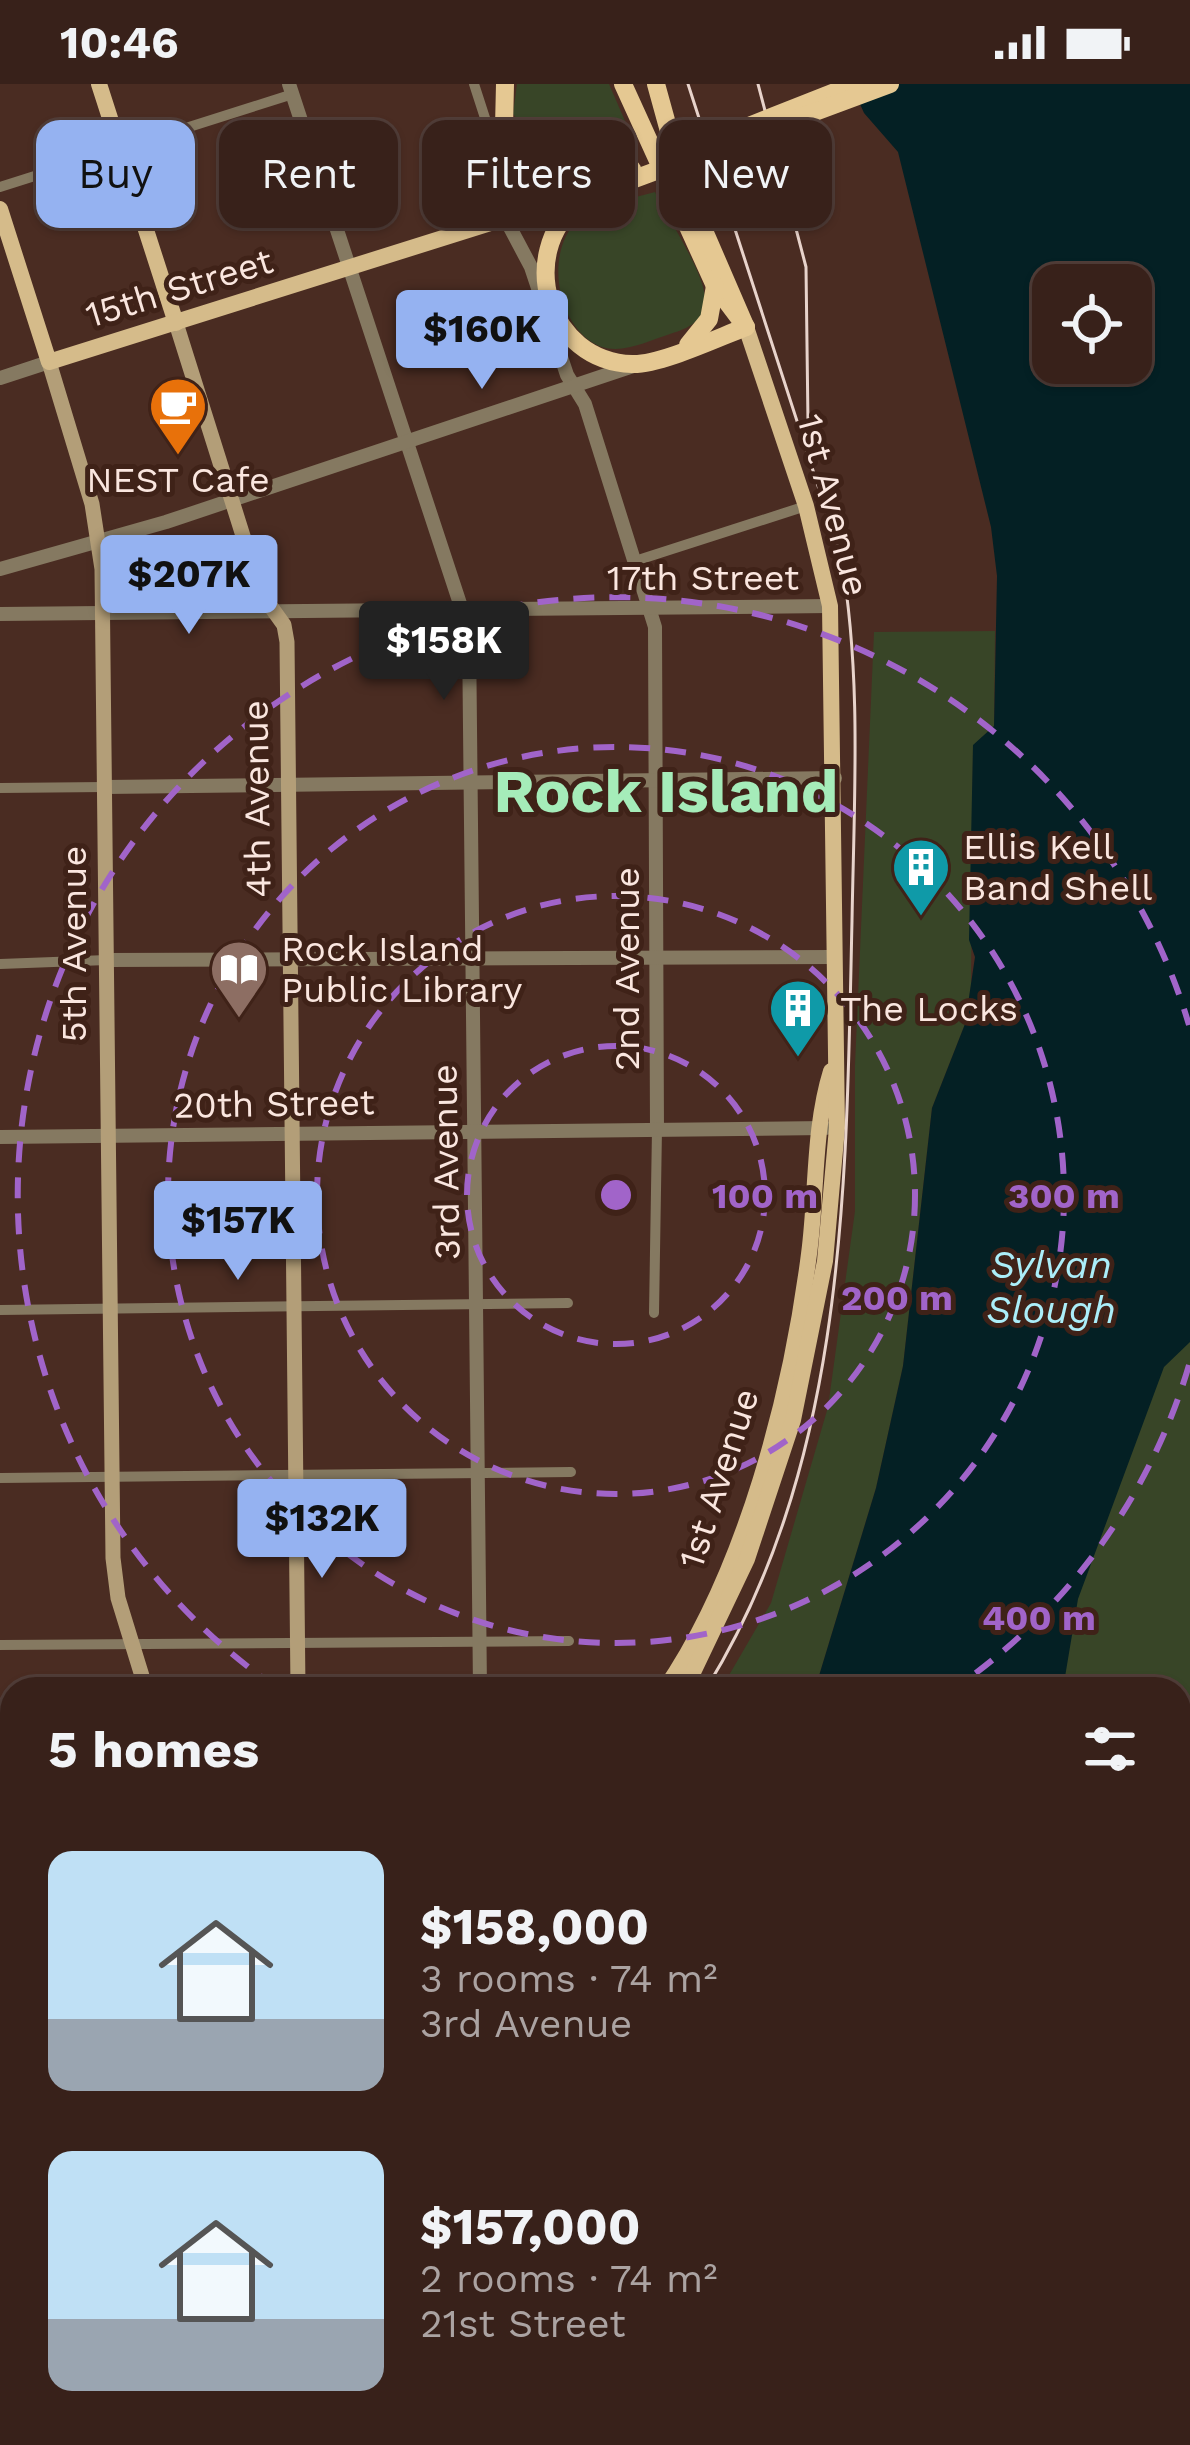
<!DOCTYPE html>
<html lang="en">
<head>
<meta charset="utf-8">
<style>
  body { margin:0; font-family:"Work Sans",sans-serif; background:#432e27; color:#f1f3f6; height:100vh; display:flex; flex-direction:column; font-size:45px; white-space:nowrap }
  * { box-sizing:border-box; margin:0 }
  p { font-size:39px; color:#aba3a2 }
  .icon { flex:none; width:66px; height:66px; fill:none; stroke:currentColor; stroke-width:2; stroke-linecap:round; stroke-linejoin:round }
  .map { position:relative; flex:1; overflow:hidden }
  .drawer { position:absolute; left:0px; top:1593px; width:1191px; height:768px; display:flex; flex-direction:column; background:#38211a; border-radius:36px 36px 0 0; box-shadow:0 3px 9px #0004,0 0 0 3px #523e39 }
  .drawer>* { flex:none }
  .banner { position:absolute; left:36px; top:36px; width:1119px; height:108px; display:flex; gap:24px }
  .controls { position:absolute; left:1032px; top:180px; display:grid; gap:24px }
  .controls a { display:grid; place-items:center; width:120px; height:120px; border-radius:24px; background:#38211a; box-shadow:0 3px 9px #0004,0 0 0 3px #523e39; font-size:60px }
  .price { position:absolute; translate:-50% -102px; padding:0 27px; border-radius:12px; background:#95b2f1; color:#111; font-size:39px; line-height:78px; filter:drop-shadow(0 3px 6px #0008) }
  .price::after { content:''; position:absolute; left:50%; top:72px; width:36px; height:27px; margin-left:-18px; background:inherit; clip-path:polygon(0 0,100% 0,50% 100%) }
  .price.selected { background:#222; color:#fff }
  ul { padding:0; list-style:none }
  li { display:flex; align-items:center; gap:36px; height:300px; padding:0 48px }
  li span { display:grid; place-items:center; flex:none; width:336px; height:240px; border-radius:24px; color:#555 }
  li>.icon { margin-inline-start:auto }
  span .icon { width:144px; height:144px; fill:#fffc; stroke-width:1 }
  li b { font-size:51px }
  h2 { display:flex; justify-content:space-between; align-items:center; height:144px; padding:0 48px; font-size:51px }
  .chip { padding:0 42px; border-radius:24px; background:#38211a; box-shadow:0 3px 9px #0004,0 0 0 3px #523e39; font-size:42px; line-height:108px }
  .chip.selected { background:#95b2f1; color:#111 }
  .status { display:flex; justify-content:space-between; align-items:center; height:84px; padding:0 60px; background:#38211a; direction:ltr }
  .status svg { height:33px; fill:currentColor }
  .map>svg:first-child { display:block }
  .industrial { fill:#4a363e }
  .green { fill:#384527 }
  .water { fill:#042024; fill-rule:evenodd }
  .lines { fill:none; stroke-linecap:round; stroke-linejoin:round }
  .minor { stroke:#857961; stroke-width:10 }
  .tertiary { stroke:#857961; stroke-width:14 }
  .secondary { stroke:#b39e78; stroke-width:15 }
  .primary { stroke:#d5bb8a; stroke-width:16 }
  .trunk { stroke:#e5c892; stroke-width:18 }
  .rail { stroke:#e8d3cb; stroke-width:3 }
  .trunk-bridge { stroke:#e5c892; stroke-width:18 }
  .ring { fill:none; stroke:#a164c9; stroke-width:6; stroke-dasharray:21 15 }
  .labels { text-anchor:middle; stroke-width:10; stroke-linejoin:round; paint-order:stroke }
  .street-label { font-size:36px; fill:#fae6df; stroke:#3f2218 }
  .poi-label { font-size:36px; fill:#fae6df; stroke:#3f2218; text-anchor:start }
  .water-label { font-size:39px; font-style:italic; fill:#abeef9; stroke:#3f2218 }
  .town-label { font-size:60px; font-weight:bold; fill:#a5ecb9; stroke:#3f2218 }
  .centre { fill:#a164c9; stroke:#3f2218; stroke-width:6 }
  .ring-label { font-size:36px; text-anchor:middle; font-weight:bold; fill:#a164c9; stroke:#3f2218; stroke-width:10; stroke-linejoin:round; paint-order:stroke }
</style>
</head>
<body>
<div class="status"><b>10:46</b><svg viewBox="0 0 49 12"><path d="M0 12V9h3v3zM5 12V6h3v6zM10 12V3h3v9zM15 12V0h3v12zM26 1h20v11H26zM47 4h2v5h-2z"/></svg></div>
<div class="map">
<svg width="1190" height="2361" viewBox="0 0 1190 2361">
  <rect width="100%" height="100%" fill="#4a2c22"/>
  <polygon class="industrial" points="170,2349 310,2349 311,2361 170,2361"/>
  <g class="green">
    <polygon points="517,0 609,0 638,67 600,79 541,66 513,30"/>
    <path d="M655 108C667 133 705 189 705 215 705 237 689 244 670 250 648 257 622 271 599 262 556 243 544 167 578 136 597 119 631 115 655 108Z"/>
    <polygon points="995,547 994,642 973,662 971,902 965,940 932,1024 903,1282 876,1404 815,1605 721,1605 771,1519 828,1323 855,1127 855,981 874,548"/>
    <polygon points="1190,1219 1190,1664 1179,1668 1179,1605 1039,1605 1041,1556"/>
    <polygon points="1190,2082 1190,2361 882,2361 887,2349 1179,2349 1179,2087"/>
    <polygon points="485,2349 635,2349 615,2361 486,2361"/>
  </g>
  <g class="water">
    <path d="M851 0H1190V1258L1164 1283 1078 1515 1063 1605H815L876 1404 903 1282 932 1024 965 940 975 873 969 856 973 661 994 642 997 492 991 443 898 68 864 29ZM1053 201H1131V279H1053Z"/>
    <polygon points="1190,1630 1190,1968 1179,1965 1179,1632"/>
    <polygon points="659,2349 1085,2349 1083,2361 660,2361"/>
  </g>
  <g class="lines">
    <g class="minor">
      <polyline points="474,0 507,102 505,134"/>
      <polyline points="0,103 293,10"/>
      <polyline points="635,477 806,422"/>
      <polyline points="0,704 105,703"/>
      <polyline points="0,880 107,876"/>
      <polyline points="0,1226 568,1219"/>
      <polyline points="654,1229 657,1045"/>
      <polyline points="0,1394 571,1388"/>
      <polyline points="0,1561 569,1557"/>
      <polyline points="1,2361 10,1726"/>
    </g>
    <g class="tertiary">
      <polyline points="289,0 469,547 480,1605"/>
      <polyline points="505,134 531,183 567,291 585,320 655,543 657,1045"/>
      <polyline points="0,294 49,278"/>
      <polyline points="0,485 166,438 633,282"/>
      <polyline points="0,530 830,522"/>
      <polyline points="105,703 835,694"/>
      <polyline points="107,876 834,873"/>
      <polyline points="0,1053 826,1044"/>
      <polyline points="0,1725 12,1726"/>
      <polyline points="1179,2014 1190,2016"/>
    </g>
    <g class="secondary">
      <polyline points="176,239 261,509 284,541 287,558 298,1605"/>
      <polyline points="49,278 92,420 102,485 113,1474 118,1514 146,1605"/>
    </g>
    <g class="primary">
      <polyline points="99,0 176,239"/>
      <polyline points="0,125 49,278 592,107"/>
      <path d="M665 1605C746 1486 791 1311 809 1170 817 1110 813 1045 831 987"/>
      <polyline points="685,1605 747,1475 793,1336 825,1177 837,1044 830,522 806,422 746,243"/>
      <polyline points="140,2361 140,2349"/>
      <polyline points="157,2361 157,2349"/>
    </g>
    <g class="trunk">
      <path d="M505 0 504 43C539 93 578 85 632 85"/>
      <polyline points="623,0 715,202 746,243"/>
      <polyline points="656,0 683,98 744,239"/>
      <path d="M602 107C590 107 587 112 578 119 516 171 548 277 632 280 660 281 717 254 746 243"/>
      <polyline points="688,261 709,235 715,202"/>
    </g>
    <g class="rail">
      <path d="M688 0 841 473C862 592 854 716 852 837 846 1098 848 1375 706 1605"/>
      <polyline points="758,0 806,183 808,339"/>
      <polyline points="1179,2077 1190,2071"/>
      <polyline points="450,2361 453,2349"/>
      <polyline points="645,2361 668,2349"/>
    </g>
    <g class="trunk-bridge">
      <polyline points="726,51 855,0"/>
      <polyline points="602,107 890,0"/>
    </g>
  </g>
  <g class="ring">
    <circle cx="616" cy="1111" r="149"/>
    <circle cx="616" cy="1111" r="299"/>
    <circle cx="616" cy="1111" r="448"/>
    <path d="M1189 1281A598 598 0 0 1 955 1604M277 1604A598 598 0 1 1 1189 941"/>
  </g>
  <defs>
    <symbol id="cafe-pin" viewBox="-11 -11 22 30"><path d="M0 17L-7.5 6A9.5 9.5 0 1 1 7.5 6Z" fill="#e8710a" stroke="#3f2218"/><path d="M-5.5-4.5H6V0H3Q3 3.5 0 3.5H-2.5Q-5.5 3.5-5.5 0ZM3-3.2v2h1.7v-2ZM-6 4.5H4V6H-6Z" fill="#fff"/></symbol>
    <symbol id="building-pin" viewBox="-11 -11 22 30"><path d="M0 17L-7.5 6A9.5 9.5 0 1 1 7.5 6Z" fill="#0f9aa8" stroke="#3f2218"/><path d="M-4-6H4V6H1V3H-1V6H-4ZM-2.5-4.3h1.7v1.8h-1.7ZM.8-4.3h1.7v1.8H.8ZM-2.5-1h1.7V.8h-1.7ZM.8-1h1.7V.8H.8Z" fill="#fff"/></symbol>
    <symbol id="library-pin" viewBox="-11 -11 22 30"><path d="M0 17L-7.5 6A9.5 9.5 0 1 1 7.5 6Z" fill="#8d6e63" stroke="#3f2218"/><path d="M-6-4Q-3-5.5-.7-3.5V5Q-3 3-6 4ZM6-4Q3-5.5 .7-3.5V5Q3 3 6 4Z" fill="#fff"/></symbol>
  </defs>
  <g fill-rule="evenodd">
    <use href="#cafe-pin" x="145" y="289" width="66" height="90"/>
    <use href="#building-pin" x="888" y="750" width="66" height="90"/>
    <use href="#library-pin" x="206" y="852" width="66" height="90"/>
    <use href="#building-pin" x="765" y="891" width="66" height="90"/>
  </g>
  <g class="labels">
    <g class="street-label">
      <text transform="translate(179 203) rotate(-17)" y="13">15th Street</text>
      <text transform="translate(834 421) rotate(75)" y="13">1st Avenue</text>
      <text x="703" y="506">17th Street</text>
      <text transform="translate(256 715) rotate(-91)" y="13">4th Avenue</text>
      <text transform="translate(73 860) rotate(-90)" y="13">5th Avenue</text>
      <text transform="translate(626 885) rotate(-90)" y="13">2nd Avenue</text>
      <text transform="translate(274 1019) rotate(-1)" y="13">20th Street</text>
      <text transform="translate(445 1078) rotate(-91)" y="13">3rd Avenue</text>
      <text transform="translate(718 1394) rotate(-72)" y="13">1st Avenue</text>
    </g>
    <g class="poi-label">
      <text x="178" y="408" text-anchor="middle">NEST Cafe</text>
      <text x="963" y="775">Ellis Kell<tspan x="963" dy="41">Band Shell</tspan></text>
      <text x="281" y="877">Rock Island<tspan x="281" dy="41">Public Library</tspan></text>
      <text x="840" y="937">The Locks</text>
    </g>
    <g class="water-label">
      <text x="1051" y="1194">Sylvan<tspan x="1051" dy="45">Slough</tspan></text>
    </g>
    <g class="town-label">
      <text x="666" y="728">Rock Island</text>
    </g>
  </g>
  <circle cx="616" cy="1111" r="18" class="centre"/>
  <g class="ring-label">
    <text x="765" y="1124">100 m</text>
    <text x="1064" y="1124">300 m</text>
    <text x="897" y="1226">200 m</text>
    <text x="1039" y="1546">400 m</text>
  </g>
</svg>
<div class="controls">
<a><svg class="icon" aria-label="locate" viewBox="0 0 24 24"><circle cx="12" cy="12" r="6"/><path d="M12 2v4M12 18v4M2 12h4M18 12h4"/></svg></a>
</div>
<b class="price" style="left:482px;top:308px">$160K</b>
<b class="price" style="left:189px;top:553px">$207K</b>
<b class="price selected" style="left:444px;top:619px">$158K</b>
<b class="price" style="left:238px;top:1199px">$157K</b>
<b class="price" style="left:322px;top:1497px">$132K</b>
<div class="banner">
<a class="chip selected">Buy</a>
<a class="chip">Rent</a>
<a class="chip">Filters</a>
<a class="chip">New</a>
</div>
<section class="drawer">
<h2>5 homes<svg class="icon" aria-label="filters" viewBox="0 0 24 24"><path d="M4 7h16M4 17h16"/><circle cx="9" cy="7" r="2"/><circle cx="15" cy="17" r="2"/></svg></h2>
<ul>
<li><span style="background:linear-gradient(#bfe0f5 70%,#9aa5b1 0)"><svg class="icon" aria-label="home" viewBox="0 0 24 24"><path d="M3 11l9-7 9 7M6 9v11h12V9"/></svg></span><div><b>$158,000</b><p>3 rooms · 74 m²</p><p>3rd Avenue</p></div></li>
<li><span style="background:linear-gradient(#bfe0f5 70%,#9aa5b1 0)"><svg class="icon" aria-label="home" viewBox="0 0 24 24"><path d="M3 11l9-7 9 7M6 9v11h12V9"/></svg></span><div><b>$157,000</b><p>2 rooms · 74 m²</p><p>21st Street</p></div></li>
</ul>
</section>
</div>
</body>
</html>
